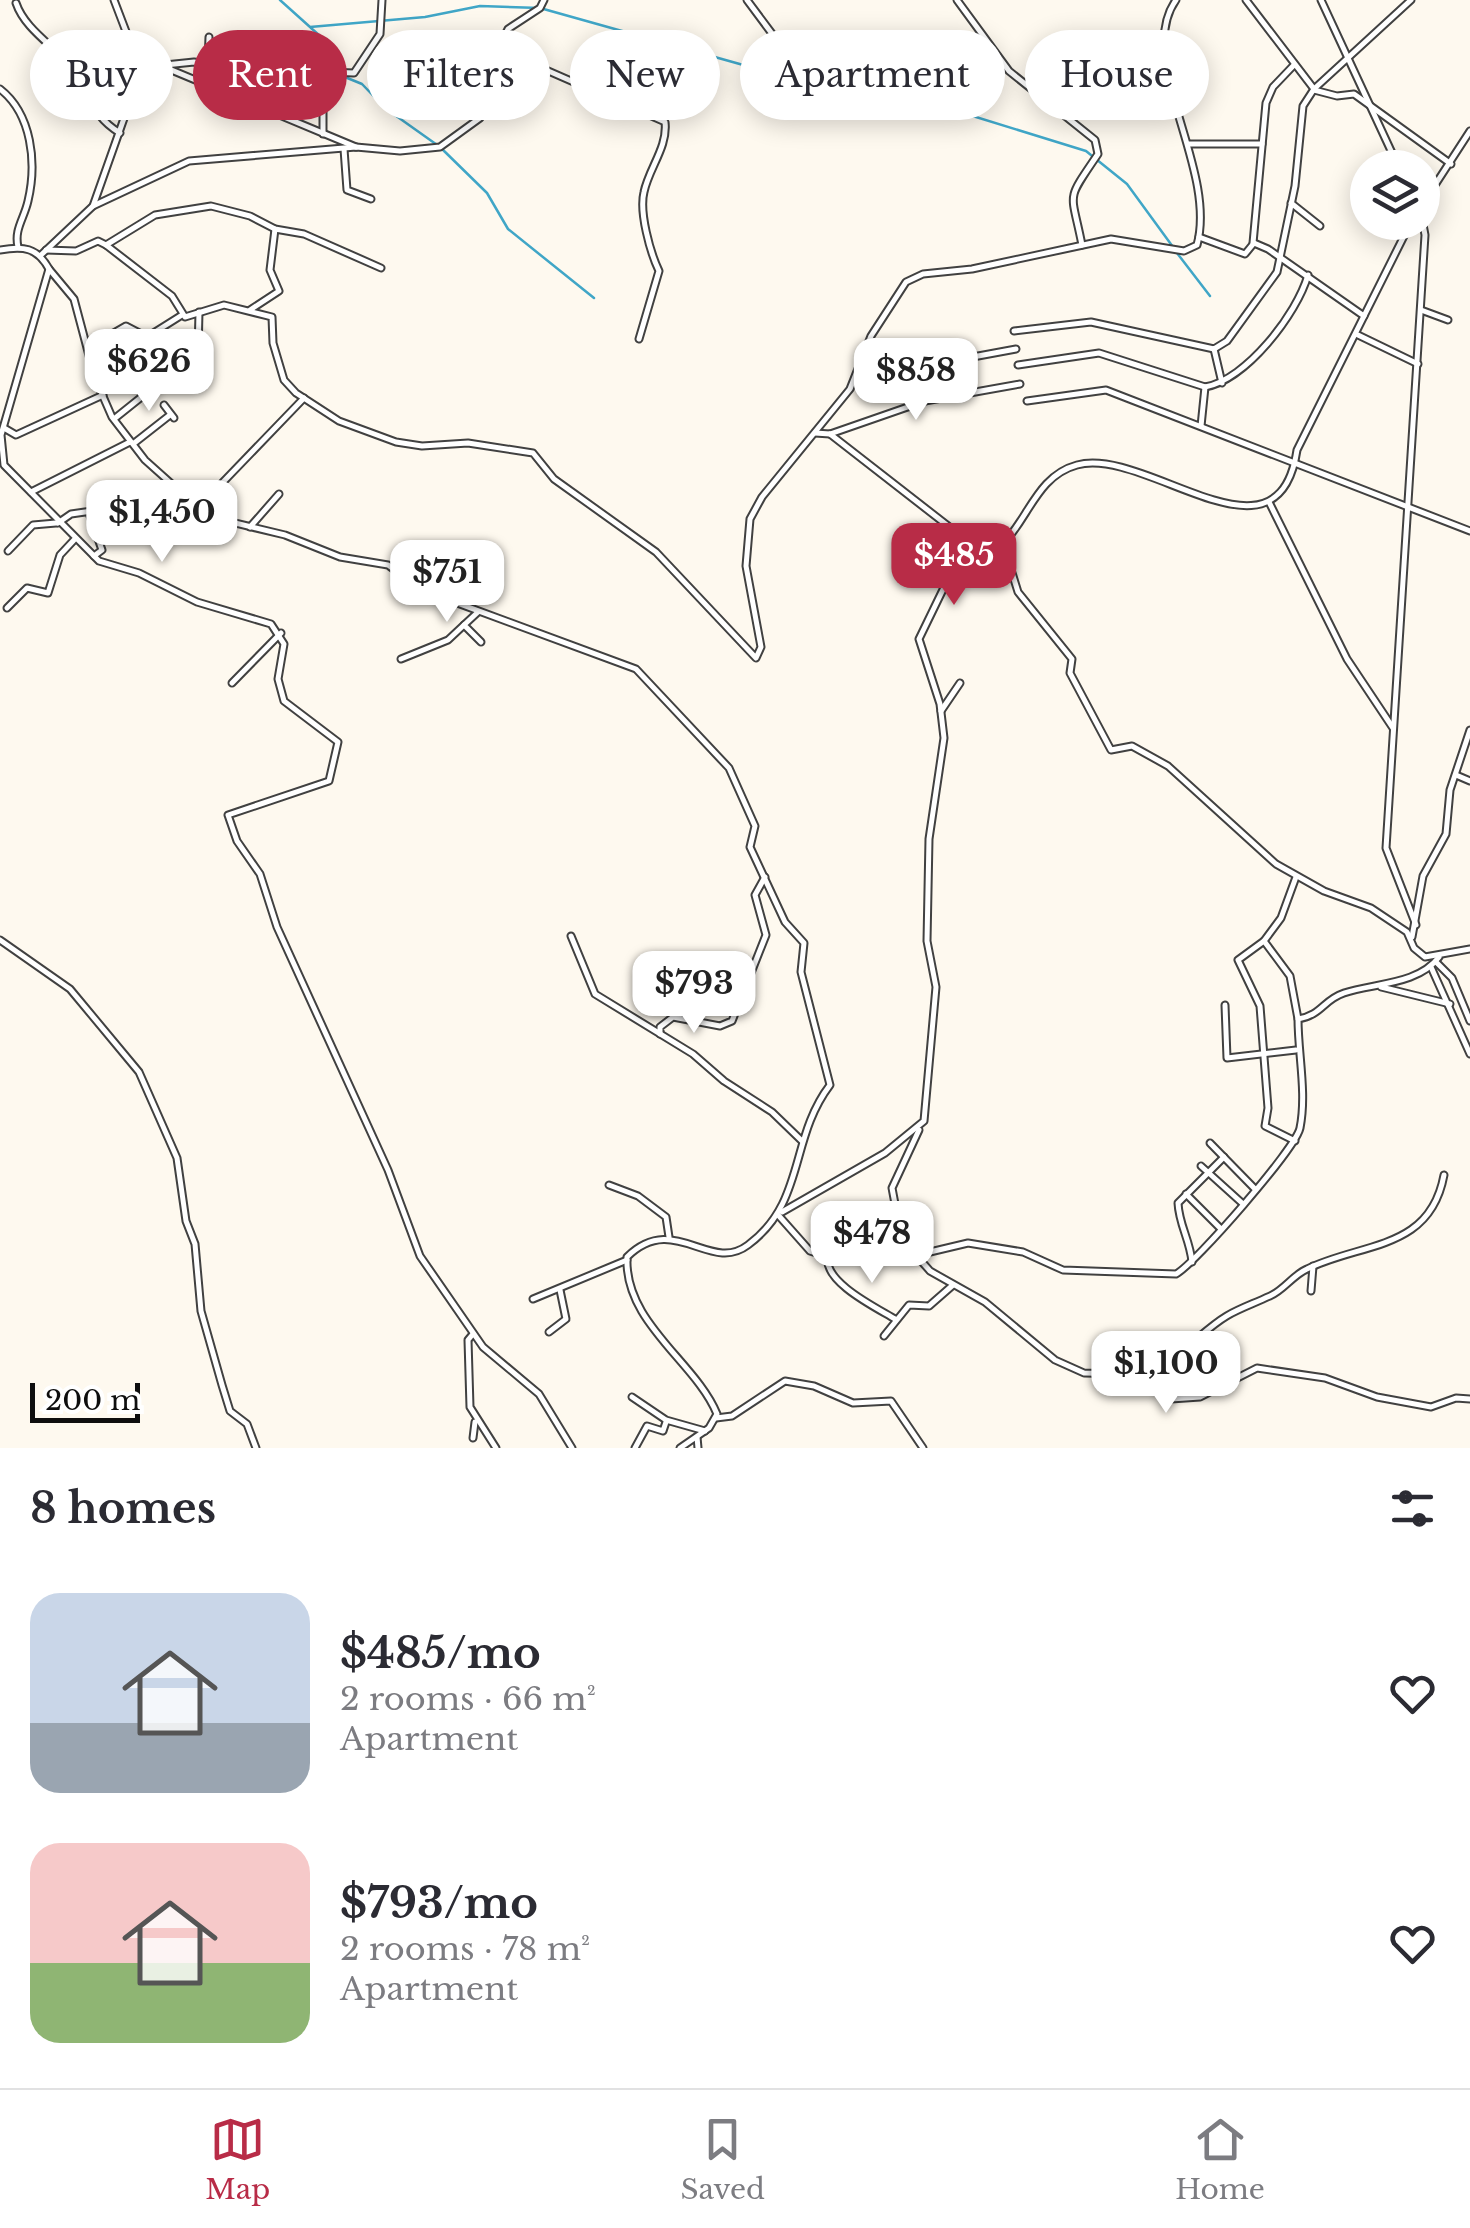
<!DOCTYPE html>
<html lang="en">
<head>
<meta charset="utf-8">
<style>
  body { margin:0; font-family:"Libre Baskerville",serif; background:#f2f2f3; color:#2b2b33; height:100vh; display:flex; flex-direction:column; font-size:38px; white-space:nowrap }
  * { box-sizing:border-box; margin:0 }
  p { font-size:32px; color:#7c7c81 }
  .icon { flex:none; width:55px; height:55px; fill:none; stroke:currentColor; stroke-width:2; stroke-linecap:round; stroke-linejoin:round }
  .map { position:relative; height:1448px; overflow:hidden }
  .sheet { display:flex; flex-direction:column; background:#fff; flex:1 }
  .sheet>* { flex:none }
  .hud { position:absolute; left:30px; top:30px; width:1410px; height:90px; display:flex; gap:20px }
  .buttons { position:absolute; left:1350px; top:150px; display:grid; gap:20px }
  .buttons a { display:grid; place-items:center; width:90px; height:90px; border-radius:50%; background:#fff; box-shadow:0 5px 25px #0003; font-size:50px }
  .scale { position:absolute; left:30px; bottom:25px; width:110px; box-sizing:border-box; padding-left:10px; border:5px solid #0e0e0e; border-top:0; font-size:28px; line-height:35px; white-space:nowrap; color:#0e0e0e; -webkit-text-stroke:8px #fff; paint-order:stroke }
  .price { position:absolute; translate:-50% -85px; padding:0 22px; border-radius:20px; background:#fff; color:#222; font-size:32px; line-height:65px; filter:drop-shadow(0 2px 5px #0008) }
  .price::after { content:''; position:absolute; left:50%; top:60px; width:30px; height:22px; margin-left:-15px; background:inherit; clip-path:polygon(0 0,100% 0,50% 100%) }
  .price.current { background:#b82c47; color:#fff }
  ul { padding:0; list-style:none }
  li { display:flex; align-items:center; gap:30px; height:250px; padding:0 30px }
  li span { display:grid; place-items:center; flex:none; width:280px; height:200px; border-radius:30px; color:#555 }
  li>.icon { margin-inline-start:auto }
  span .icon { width:120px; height:120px; fill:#fffc; stroke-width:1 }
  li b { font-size:42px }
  h2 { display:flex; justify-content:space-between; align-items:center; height:120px; padding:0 30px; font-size:42px }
  .chip { padding:0 35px; border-radius:45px; background:#fff; box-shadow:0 5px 25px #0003; font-size:35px; line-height:90px }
  .chip.current { background:#b82c47; color:#fff }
  .dock { display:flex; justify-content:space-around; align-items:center; height:140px; border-top:2px solid #e1e1e2; background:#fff; font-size:28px; color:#7c7c81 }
  .dock a { display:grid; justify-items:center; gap:5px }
  .dock .current { color:#b82c47 }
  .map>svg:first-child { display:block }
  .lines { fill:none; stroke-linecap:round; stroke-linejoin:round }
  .stream { stroke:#40a6c7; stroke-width:2.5 }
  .street-casing { stroke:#414141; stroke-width:9 }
  .street { stroke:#fff; stroke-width:5 }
</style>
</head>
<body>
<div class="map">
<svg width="1470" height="1448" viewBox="0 0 1470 1448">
  <rect width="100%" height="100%" fill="#fef9ef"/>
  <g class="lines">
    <g class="stream">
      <polyline points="280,0 310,27 425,17 480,6 540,8 754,68 821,50 885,60 919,69 963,113 1086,151 1127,184 1173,247"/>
      <polyline points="311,28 328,43 340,75 362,84 385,108 440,147 487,193 508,229 594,298"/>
      <polyline points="1177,253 1210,296"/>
    </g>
    <defs>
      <g id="street">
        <polyline points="114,0 130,42 145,59 356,147"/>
        <polyline points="747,0 773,35 794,50"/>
        <path d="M957 0 1009 71 1095 140 1098 154C1065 203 1071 189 1082 245"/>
        <polyline points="1321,0 1399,168"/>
        <path d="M16 3C25 30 56 47 74 70 94 96 89 114 120 133"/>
        <path d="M498 49 665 122C668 147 649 168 644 192 639 212 650 252 659 271L639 339"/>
        <polyline points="208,63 209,37"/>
        <polyline points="165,65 194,62 231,68 354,73 380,34 382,0"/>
        <path d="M0 89C32 114 37 163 28 201 24 219 14 229 18 247"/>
        <polyline points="1314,89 1411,0"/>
        <polyline points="1314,90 1337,96 1354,94 1451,164"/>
        <polyline points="323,134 323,74"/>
        <polyline points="1189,144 1262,144"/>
        <polyline points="344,149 347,190 371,199"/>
        <polyline points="1291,203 1320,226"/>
        <polyline points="1422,205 1470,131"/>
        <polyline points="93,206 145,59"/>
        <polyline points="1199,237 1245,254 1254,243 1268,249 1364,316"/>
        <polyline points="1253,243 1266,103 1273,87 1294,65"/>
        <path d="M106 245 172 296 185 317 224 305 272 317 273 343 284 380 296 393 339 421 396 442 422 446 468 443 533 453 554 479 656 552 756 658 761 647 746 566 750 519 762 497 850 389 871 336 906 282 923 274 972 269 1111 239 1184 251 1197 245C1218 168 1134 59 1176 0"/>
        <path d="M0 250C23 246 37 247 49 269L1 435 4 465 99 561 139 573 197 602 271 624 284 644 278 679 284 701 338 742 329 781 228 815 237 841 260 874 277 927 388 1170 420 1256 483 1347 539 1394 572 1448"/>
        <polyline points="46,250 76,251 98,241 106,245 155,215 211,206 250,216 275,229 304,234 381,268"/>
        <polyline points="41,255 93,206 189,161 356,147 400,151 440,147 480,118 491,98 498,49 508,29 540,8 544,0"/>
        <path d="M49 269 74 299 95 378 112 417 145 460 193 503 227 521 285 535 340 557 388 565 422 590 636 669 729 768 755 826 750 847 785 922 804 943 801 972 830 1085C789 1139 806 1202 748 1245 710 1274 674 1211 627 1257 624 1323 696 1362 717 1414L709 1428 680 1448"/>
        <polyline points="250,310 279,291 270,270 275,229"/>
        <polyline points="1421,310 1448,320"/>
        <polyline points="1014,331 1091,322 1214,349 1227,341 1277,272 1295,186 1303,106 1314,89 1246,0"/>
        <polyline points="1358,335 1418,364"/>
        <polyline points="88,348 126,326 147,337 182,315"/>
        <polyline points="1214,349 1222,383"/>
        <polyline points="198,353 199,312"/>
        <path d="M1018 365 1099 353 1205 387C1246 380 1297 314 1308 275"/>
        <polyline points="925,401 924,366 1016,349"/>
        <polyline points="1027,401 1106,390 1470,531"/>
        <polyline points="164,405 174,418"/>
        <polyline points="114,419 164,379"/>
        <polyline points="1201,426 1205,387"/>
        <polyline points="4,428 16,435 103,395"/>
        <polyline points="815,433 830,434 925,401 1020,384"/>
        <polyline points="830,434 988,557"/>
        <polyline points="133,444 170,415"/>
        <polyline points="31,492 130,442"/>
        <polyline points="1269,502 1347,659 1393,728"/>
        <polyline points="199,507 304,398"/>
        <polyline points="209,513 213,526"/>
        <polyline points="58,523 71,514 92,511"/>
        <polyline points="250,527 279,494"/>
        <polyline points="1003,544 1018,592 1072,659 1070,673 1111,750 1132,746 1168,766 1276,864 1324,891 1371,908 1407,932 1414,948 1425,957 1470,949"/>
        <polyline points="8,551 33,525 56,523"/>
        <polyline points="94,556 102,550 90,516 107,495"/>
        <polyline points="7,608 27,588 48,593 60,555 74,540"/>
        <polyline points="478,612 464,625 481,642"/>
        <polyline points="401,659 448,640 464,625"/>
        <polyline points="232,683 281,633"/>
        <polyline points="941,711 960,683"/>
        <polyline points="1456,775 1470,781"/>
        <polyline points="1296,877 1281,918 1264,941 1290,976 1298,1019"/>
        <polyline points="1416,925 1386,848 1425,235 1422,219"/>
        <polyline points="571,936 595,994 693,1054 724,1081 772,1112 802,1141"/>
        <polyline points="1412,937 1423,876 1446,834 1450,790 1470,730"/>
        <polyline points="0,940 70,989 139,1072 177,1158 186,1221 195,1244 201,1311 222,1385 230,1411 247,1424 256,1448"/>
        <polyline points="1264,941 1238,960 1260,1006 1268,1108 1265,1126 1295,1141"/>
        <polyline points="1436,962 1452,978 1470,1021"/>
        <polyline points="1431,967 1470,1054"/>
        <polyline points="1381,987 1450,1004"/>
        <polyline points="1225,1005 1227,1058 1296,1050"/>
        <polyline points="660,1034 660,1027 673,1017 720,1026 732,1021 766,935 755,895 765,877"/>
        <polyline points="1210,1143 1255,1189"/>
        <polyline points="1201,1166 1242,1203"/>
        <polyline points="609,1185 638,1196 666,1217 669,1237"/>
        <polyline points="1186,1194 1221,1229"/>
        <path d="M782 1212 885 1153 924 1121 936 987 927 941 929 839 944 738 940 704 919 639 952 571C969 562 985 560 1000 547 1028 521 1036 476 1077 465 1147 446 1278 576 1297 450L1411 222"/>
        <path d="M779 1216 810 1251 829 1257 892 1261 968 1243 1023 1252 1063 1270 1176 1274C1195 1264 1296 1148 1300 1128 1307 1093 1298 1054 1298 1019 1322 1015 1323 1000 1344 993 1374 983 1418 985 1439 957"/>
        <polyline points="917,1253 899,1225 892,1188 919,1130"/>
        <polyline points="915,1254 930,1271 985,1302 1055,1360 1084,1373 1131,1374 1171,1399 1200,1397 1257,1368 1325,1378 1377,1397 1431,1407 1456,1398 1470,1399"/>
        <path d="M828 1257C823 1282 877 1308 895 1319"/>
        <path d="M1192 1262C1190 1240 1179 1225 1178 1203L1224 1157"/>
        <polyline points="1311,1291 1313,1266"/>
        <polyline points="533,1299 627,1260"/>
        <polyline points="549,1332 566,1319 560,1290"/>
        <polyline points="473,1334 468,1340 470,1407 496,1448"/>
        <polyline points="884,1336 909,1305 929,1306 953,1285"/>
        <path d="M1199 1337C1229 1311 1234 1312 1270 1296 1284 1290 1293 1275 1307 1269 1362 1242 1430 1251 1444 1175"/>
        <polyline points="632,1397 666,1420 705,1431"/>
        <polyline points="716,1418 732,1416 785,1381 814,1386 853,1403 891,1401 923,1448"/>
        <polyline points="697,1437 698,1448"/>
        <polyline points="473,1438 475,1422"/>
        <polyline points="635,1448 647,1426 663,1431 666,1422"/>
      </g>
    </defs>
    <use href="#street" class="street-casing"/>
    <use href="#street" class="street"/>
  </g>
</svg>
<div class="buttons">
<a><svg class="icon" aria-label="layers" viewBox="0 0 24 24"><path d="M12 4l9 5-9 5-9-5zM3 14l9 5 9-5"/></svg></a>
</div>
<div class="scale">200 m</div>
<b class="price" style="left:149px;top:414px">$626</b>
<b class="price" style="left:916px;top:423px">$858</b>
<b class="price" style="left:162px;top:565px">$1,450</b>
<b class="price current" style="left:954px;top:608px">$485</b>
<b class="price" style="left:447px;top:625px">$751</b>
<b class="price" style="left:694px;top:1036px">$793</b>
<b class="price" style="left:872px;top:1286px">$478</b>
<b class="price" style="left:1166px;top:1416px">$1,100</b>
<div class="hud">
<a class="chip">Buy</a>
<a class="chip current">Rent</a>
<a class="chip">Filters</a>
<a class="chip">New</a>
<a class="chip">Apartment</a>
<a class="chip">House</a>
</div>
</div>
<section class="sheet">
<h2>8 homes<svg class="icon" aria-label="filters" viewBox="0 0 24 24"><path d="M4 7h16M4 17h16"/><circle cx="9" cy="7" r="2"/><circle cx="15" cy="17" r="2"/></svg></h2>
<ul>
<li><span style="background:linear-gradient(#c9d6e8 65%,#9aa5b1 0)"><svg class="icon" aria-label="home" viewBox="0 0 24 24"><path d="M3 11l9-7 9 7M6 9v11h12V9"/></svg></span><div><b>$485/mo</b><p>2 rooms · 66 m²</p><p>Apartment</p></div><svg class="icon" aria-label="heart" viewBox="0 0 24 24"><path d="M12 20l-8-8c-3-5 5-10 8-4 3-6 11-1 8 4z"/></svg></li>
<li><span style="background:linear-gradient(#f6c9c9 60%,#8fb573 0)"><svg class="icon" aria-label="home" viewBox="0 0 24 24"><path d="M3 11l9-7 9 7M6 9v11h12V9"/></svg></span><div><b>$793/mo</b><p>2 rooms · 78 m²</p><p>Apartment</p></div><svg class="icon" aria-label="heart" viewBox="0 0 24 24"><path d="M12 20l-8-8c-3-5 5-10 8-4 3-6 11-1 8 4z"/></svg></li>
</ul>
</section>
<nav class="dock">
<a class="current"><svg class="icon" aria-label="map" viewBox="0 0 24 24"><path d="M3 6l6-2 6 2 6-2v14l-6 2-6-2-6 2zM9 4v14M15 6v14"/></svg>Map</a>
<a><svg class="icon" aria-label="saved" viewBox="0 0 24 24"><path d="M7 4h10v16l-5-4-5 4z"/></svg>Saved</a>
<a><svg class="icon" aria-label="home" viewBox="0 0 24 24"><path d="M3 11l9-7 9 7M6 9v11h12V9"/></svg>Home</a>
</nav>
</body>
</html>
